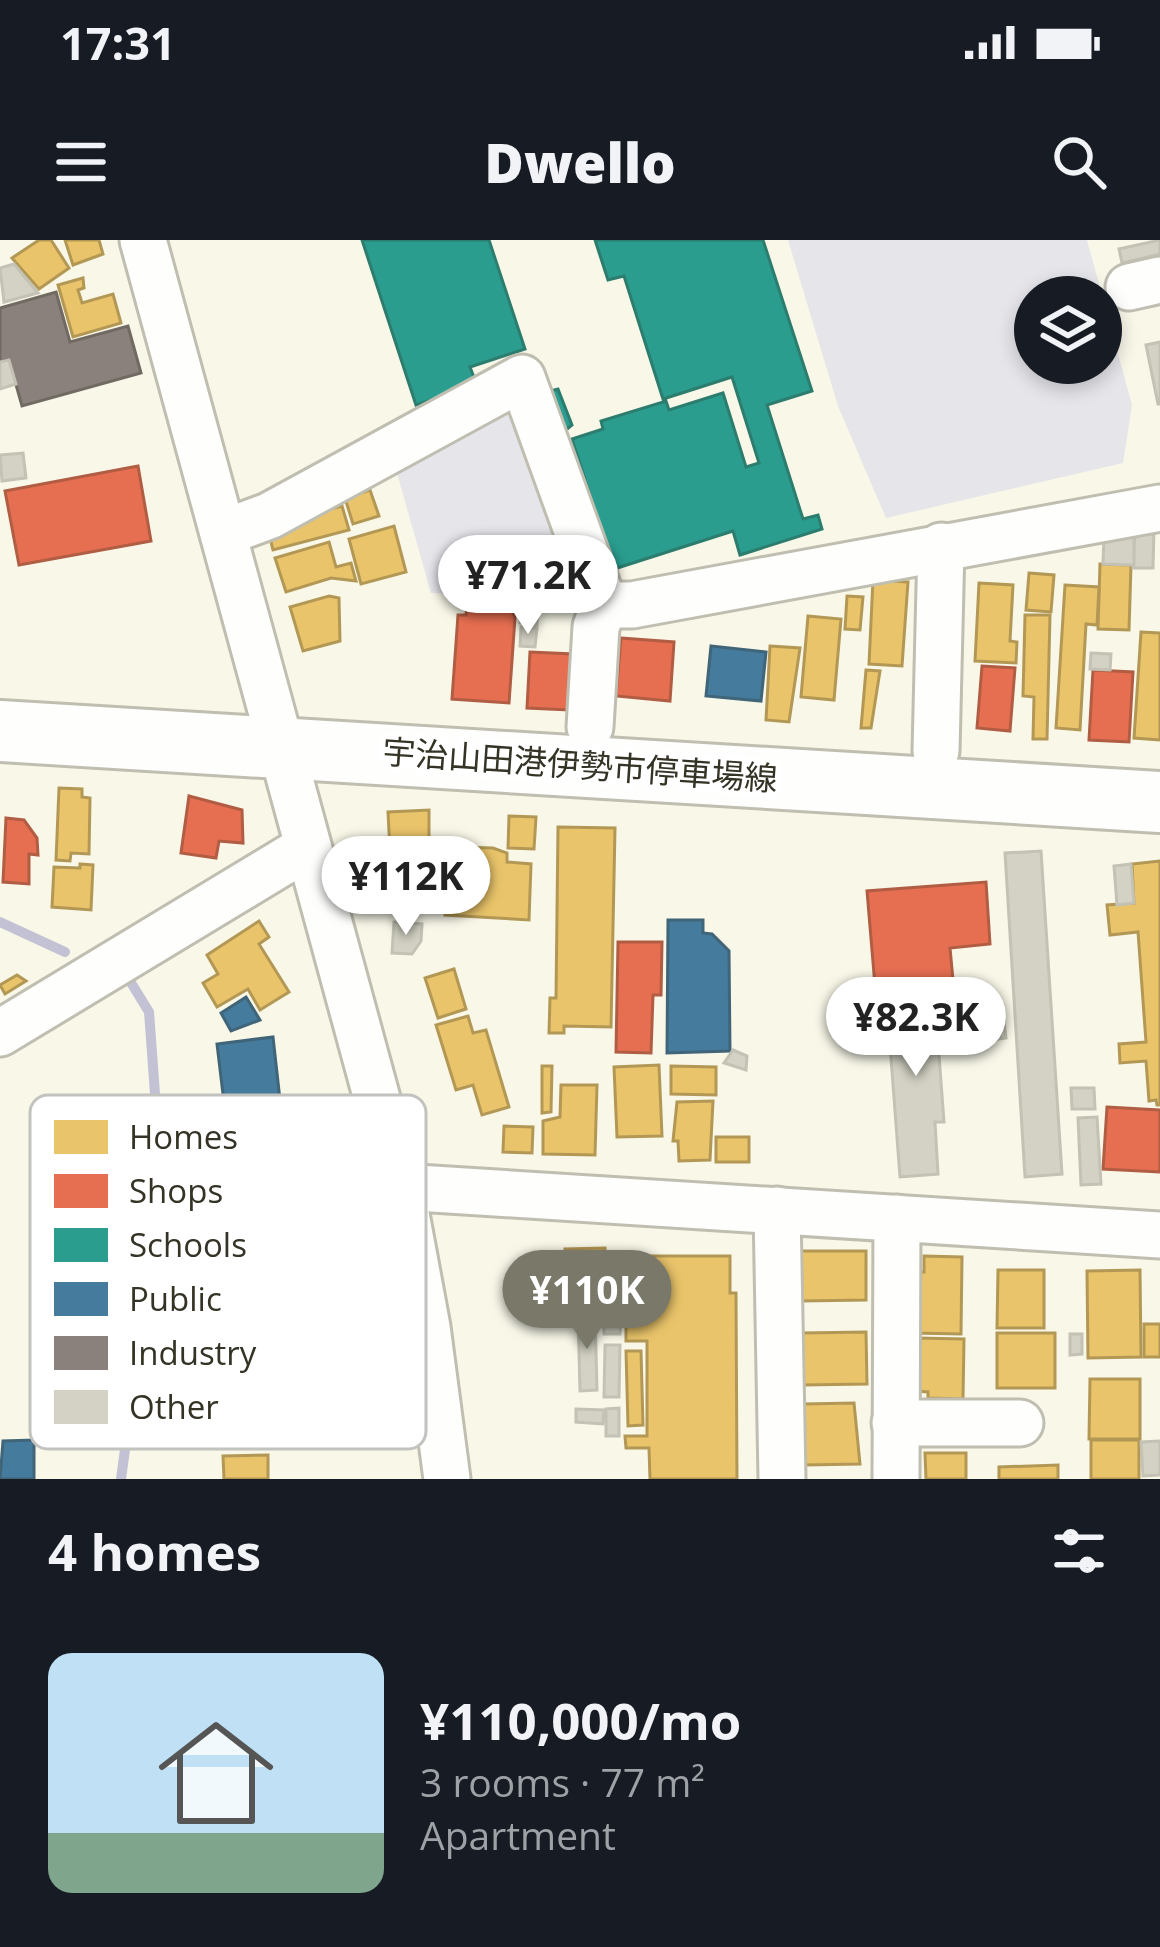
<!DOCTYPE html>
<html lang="en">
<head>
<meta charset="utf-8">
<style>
  body { margin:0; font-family:"Open Sans","Noto Sans JP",sans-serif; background:#242831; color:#f1f3f6; height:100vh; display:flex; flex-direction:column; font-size:45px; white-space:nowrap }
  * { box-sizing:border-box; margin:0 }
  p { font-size:39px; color:#9ea1a6 }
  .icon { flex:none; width:66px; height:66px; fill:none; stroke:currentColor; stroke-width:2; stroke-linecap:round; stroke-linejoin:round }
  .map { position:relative; height:1239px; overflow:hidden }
  .drawer { display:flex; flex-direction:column; background:#171b24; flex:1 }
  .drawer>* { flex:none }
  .tools { position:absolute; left:1014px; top:36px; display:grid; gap:24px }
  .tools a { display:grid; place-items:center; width:108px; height:108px; border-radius:50%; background:#171b24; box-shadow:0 6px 18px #0003; font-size:60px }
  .price { position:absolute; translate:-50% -102px; padding:0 27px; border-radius:42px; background:#fff; color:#222; font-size:39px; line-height:78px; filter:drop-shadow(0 3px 6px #0008) }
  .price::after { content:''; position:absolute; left:50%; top:72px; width:36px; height:27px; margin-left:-18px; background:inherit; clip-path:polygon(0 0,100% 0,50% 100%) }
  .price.current { background:#797869; color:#fff }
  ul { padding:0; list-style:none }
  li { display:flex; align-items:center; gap:36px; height:300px; padding:0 48px }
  li span { display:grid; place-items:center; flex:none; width:336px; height:240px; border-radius:24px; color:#555 }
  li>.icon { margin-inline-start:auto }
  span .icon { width:144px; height:144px; fill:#fffc; stroke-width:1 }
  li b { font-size:51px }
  h2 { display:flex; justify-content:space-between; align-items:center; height:144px; padding:0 48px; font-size:51px }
  .status { display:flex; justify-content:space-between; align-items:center; height:84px; padding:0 60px; background:#171b24; direction:ltr }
  .status svg { height:33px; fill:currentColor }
  header { display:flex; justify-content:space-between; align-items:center; height:156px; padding:0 48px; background:#171b24; font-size:54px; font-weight:800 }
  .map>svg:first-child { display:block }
  .green { fill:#e5e5ea; fill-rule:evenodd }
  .homes { fill:#e9c46a; stroke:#b39855; stroke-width:3 }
  .shops { fill:#e76f51; stroke:#b15d44; stroke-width:3 }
  .schools { fill:#2a9d8f; stroke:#2d7d6f; stroke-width:3 }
  .public { fill:#457b9d; stroke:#406579; stroke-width:3 }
  .industry { fill:#8a817c; stroke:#706a62; stroke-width:3 }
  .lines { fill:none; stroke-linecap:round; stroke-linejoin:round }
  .stream { stroke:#c2c2d4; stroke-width:10 }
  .building { fill:#d3d2c4; stroke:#c3c2b4; stroke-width:3 }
  .minor-casing { stroke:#bfbeb1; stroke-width:51 }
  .major-casing { stroke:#bfbeb1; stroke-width:66 }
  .minor { stroke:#fefefc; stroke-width:45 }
  .major { stroke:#fefefc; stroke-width:60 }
  .labels { text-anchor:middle; stroke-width:12; stroke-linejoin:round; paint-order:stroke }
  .street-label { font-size:33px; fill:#343325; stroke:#fff }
  .key { fill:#fff; stroke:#c2c2be; stroke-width:3 }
  .key-label { font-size:33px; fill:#343325 }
</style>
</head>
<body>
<div class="status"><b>17:31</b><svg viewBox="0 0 49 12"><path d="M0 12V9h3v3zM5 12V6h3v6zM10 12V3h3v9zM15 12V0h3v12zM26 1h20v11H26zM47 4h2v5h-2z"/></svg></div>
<header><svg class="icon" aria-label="menu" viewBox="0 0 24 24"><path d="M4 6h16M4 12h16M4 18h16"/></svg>Dwello<svg class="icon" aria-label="search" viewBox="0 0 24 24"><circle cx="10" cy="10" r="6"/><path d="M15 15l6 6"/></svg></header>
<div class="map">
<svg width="1160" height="1239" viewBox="0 0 1160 1239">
  <rect width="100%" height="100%" fill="#f8f7e8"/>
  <g class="green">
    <path d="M788 0H1087L1132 165 1123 223 886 278 838 166ZM1101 57V123H1035V57Z"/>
    <polygon points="497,170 514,175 582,355 431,353 395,226"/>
  </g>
  <g class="homes">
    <polygon points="39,0 51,0 69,28 39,49 12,18"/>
    <polygon points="65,0 99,0 103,14 73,25"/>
    <polygon points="83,38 84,48 78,50 82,63 113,54 121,83 73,97 58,45"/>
    <polygon points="370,250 379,276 353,284 345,258"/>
    <polygon points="342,266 349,290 273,310 270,298 300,277"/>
    <polygon points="394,286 406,332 361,344 349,299"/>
    <polygon points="329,302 336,327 351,323 356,341 331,338 286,352 275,318"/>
    <polygon points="1100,324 1131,325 1129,390 1098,389"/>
    <polygon points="1029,333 1054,335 1051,372 1026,370"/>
    <polygon points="873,340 908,342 902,426 869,424"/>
    <polygon points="979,343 1013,345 1010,401 1017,402 1016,423 975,421"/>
    <polygon points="1065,345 1099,347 1097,385 1086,384 1080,490 1056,488"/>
    <polygon points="329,356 339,358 340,401 303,411 290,367"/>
    <polygon points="847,356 863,357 860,390 845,389"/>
    <polygon points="1025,375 1050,375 1047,499 1033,499 1034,457 1023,456"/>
    <polygon points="808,376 841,379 834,460 801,457"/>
    <polygon points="1141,392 1160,393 1160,500 1134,498"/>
    <polygon points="770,406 800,408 789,482 766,480"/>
    <polygon points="866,430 880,431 871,488 861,488"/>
    <polygon points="59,548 82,549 82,557 90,558 89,614 71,613 70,621 56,620"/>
    <polygon points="429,570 429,670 399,679 399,671 393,671 388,572"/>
    <polygon points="509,576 536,577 534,609 508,608"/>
    <polygon points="558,587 615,588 611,787 564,786 564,793 549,793 550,758 556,758"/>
    <polygon points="459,607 493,608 507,613 507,622 531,624 529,680 445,675 447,627 457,628"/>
    <polygon points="1160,621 1160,865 1157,865 1156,860 1149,861 1146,821 1120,823 1119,804 1146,802 1138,692 1110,695 1107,665 1134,663 1132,624"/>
    <polygon points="80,624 93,625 91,670 52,667 54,627 80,628"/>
    <polygon points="259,681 269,697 259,704 289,752 260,770 248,749 217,767 203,743 218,734 207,715"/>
    <polygon points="454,729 466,769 438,778 425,738"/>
    <polygon points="17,735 26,741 5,754 0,745"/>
    <polygon points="468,776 473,793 486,790 509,867 482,875 473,845 456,850 436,785"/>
    <polygon points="659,825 662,896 617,897 614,827"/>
    <polygon points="542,826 552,826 551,872 542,873"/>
    <polygon points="671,826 716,827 716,855 671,854"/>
    <polygon points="561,845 597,845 595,915 543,914 543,881 560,877"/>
    <polygon points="713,861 710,920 679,921 678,901 673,901 677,862"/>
    <polygon points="504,886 533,887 532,913 503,912"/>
    <rect x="716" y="897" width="33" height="25"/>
    <polygon points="605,1008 605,1016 637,1016 638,1059 566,1060 565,1009"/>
    <polygon points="801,1011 866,1011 866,1060 801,1061"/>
    <polygon points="644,1016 730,1016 730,1053 736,1053 737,1239 650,1239 649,1208 626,1208 625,1196 647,1196 647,1101 626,1101 626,1074 644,1074"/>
    <polygon points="924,1016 962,1017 961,1094 913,1093 914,1032 924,1032"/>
    <polygon points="998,1030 1044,1030 1044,1088 997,1088"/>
    <polygon points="1140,1030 1141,1117 1088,1118 1087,1031"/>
    <rect x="1144" y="1084" width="16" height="33"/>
    <polygon points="866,1092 867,1144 803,1145 802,1093"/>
    <rect x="997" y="1093" width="58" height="55"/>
    <polygon points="916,1098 964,1099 963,1159 928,1158 928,1152 916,1151"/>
    <polygon points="626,1111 641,1111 643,1185 628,1186"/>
    <polygon points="1090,1139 1140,1139 1140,1199 1089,1199"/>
    <polygon points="854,1163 860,1224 805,1225 804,1164"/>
    <rect x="1091" y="1200" width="48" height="39"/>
    <polygon points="925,1213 966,1213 966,1239 926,1239"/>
    <polygon points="268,1215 268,1239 224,1239 223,1216"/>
    <polygon points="1058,1225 1058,1239 999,1239 999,1227"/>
  </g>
  <g class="shops">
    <polygon points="138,226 151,301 19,325 5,251"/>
    <polygon points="467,364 511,367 515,378 509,463 452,459 458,375 466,375"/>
    <polygon points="621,398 674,402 670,461 616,456"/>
    <polygon points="530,412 573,414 569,470 527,468"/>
    <polygon points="982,426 1015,428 1010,491 977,488"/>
    <polygon points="1093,430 1133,432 1129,502 1089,500"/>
    <polygon points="189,556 242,570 243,603 219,601 216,618 181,613"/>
    <polygon points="6,578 24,580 37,598 38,615 29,614 29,644 3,642"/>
    <polygon points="986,642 990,704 950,708 953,740 875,746 867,651"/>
    <polygon points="618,702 662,702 661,755 653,755 651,813 616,812"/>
    <polygon points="1107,867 1160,870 1160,932 1103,929"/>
  </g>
  <g class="schools">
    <polygon points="362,0 489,0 525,109 470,127 477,145 416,165"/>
    <polygon points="595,0 763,0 812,151 767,165 803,279 818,275 822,289 740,315 733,291 614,329 572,199 603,189 601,181 666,161 669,170 723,153 746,227 759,223 732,137 663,159 624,36 608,40"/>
    <polygon points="558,149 572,185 561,194 550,151"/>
  </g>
  <g class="public">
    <polygon points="711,406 766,412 761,461 706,456"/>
    <polygon points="668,680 703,680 703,693 712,694 729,711 730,811 667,813"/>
    <polygon points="246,757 260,780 231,791 221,773"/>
    <polygon points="273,797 287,923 282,932 261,935 265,968 237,971 217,804"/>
    <polygon points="34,1200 34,1239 0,1239 3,1201"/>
  </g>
  <polygon class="industry" points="56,52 70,102 128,86 141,133 22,166 9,120 0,122 0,68"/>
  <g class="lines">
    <g class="stream">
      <polyline points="0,682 65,712"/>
      <polyline points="121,1239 148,1041 157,881 149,772 130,741"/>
    </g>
  </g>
  <g class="building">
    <polygon points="1160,0 1160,14 1122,23 1119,9"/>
    <polygon points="14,24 38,53 4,62 0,28"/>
    <polygon points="1160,102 1160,164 1158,164 1146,105"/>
    <polygon points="9,120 16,144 0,149 0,122"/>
    <polygon points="23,213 26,238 2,241 0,215"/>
    <polygon points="1154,288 1153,328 1133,328 1135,291"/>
    <polygon points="1134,290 1134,325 1103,324 1104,295"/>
    <polygon points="521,366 538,367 537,385 520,383"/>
    <polygon points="521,387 537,388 535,407 520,406"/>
    <polygon points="1091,413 1111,414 1110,430 1090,429"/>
    <polygon points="1041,611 1062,934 1025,937 1005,613"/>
    <polygon points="1131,624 1134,663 1117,665 1114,626"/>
    <polygon points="394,682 422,684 421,701 412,714 392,713"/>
    <polygon points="934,748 944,882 935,882 938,934 900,937 886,752"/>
    <polygon points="1003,773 1006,798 991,800 989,775"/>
    <polygon points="733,810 747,816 746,830 724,823"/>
    <polygon points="1071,848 1094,848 1095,869 1072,869"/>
    <polygon points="1097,877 1101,944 1081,945 1078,878"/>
    <polygon points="578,1073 595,1073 597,1150 580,1151"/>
    <polygon points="604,1078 621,1079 620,1094 604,1094"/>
    <polygon points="1070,1094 1082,1094 1082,1114 1070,1115"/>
    <polygon points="605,1105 620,1105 619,1157 604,1157"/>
    <polygon points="619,1168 619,1196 606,1196 606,1169"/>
    <polygon points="576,1169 604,1170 603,1184 576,1182"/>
    <polygon points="1160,1201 1160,1235 1143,1236 1141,1202"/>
  </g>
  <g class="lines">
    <defs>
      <g id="minor">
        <polyline points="143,0 401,947 427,1087 447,1239"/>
        <polyline points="1129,47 1160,40"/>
        <polyline points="223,293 269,276 522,138 604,365 596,387 590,487"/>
        <polyline points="604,365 632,365 1160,268"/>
        <polyline points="936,511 941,306"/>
        <polyline points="0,793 306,608"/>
        <polyline points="401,947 1160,995"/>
        <polyline points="777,970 782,1239"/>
        <polyline points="895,1183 1020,1183"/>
        <polyline points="896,1239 897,978"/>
      </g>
      <polyline id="major" points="0,491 1160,562"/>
    </defs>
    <use href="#minor" class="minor-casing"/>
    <use href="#major" class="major-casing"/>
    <use href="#minor" class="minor"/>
    <use href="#major" class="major"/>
  </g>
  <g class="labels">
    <g class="street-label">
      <text transform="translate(580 525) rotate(4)" y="12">宇治山田港伊勢市停車場線</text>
    </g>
  </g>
  <rect x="30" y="855" width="396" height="354" rx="18" class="key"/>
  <rect x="54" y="880" width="54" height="34" fill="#e9c46a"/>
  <rect x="54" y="934" width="54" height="34" fill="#e76f51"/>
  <rect x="54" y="988" width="54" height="34" fill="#2a9d8f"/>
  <rect x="54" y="1042" width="54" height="34" fill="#457b9d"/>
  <rect x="54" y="1096" width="54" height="34" fill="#8a817c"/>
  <rect x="54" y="1150" width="54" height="34" fill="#d3d2c4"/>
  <g class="key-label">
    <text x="129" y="909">Homes</text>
    <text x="129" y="963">Shops</text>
    <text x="129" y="1017">Schools</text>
    <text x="129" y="1071">Public</text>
    <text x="129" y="1125">Industry</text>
    <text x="129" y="1179">Other</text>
  </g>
</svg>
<div class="tools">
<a><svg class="icon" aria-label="layers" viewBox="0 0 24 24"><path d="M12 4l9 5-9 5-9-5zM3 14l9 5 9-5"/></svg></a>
</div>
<b class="price" style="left:528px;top:397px">¥71.2K</b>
<b class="price" style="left:406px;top:698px">¥112K</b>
<b class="price" style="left:916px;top:839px">¥82.3K</b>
<b class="price current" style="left:587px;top:1112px">¥110K</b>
</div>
<section class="drawer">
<h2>4 homes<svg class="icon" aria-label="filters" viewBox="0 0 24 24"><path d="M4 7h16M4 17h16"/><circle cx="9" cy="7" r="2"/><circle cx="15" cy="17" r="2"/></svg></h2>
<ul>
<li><span style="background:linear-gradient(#bfe0f5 75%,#7fa58c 0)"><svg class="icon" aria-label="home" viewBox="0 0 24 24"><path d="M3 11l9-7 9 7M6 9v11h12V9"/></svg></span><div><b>¥110,000/mo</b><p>3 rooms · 77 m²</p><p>Apartment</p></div></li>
</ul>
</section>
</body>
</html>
